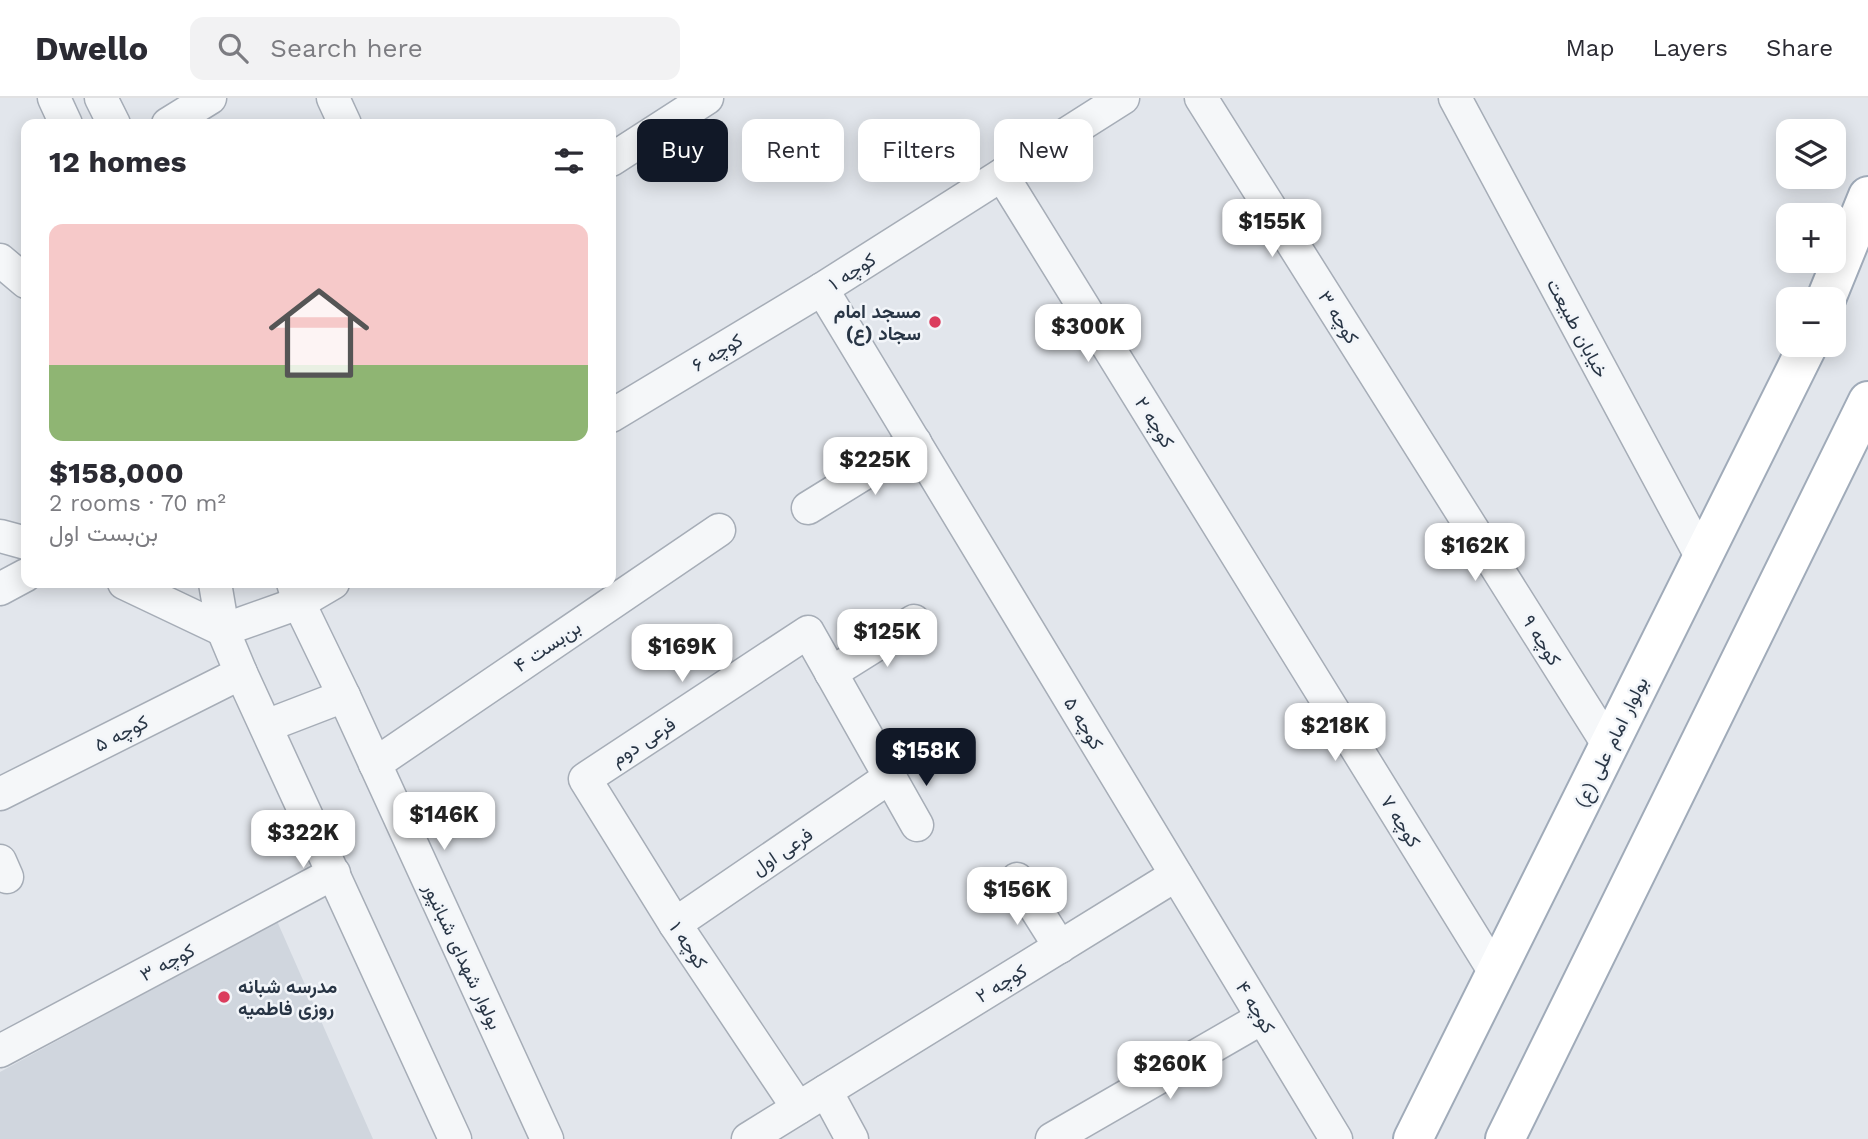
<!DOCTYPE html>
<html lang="en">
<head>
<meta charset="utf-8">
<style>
  body { margin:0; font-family:"Work Sans",Vazirmatn,sans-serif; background:#f2f2f3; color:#2b2b33; height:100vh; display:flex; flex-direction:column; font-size:26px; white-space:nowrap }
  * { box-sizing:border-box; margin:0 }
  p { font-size:23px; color:#7c7c81 }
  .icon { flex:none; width:38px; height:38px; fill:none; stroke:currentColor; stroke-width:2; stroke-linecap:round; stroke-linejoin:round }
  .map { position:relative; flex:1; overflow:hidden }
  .drawer { position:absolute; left:21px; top:21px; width:595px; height:469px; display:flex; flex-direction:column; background:#fff; border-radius:14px; box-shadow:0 4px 18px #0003 }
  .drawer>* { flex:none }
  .top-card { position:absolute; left:637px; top:21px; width:665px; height:63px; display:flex; gap:14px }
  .controls { position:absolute; left:1776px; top:21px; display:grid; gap:14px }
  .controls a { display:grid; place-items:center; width:70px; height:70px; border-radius:14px; background:#fff; box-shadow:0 4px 18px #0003; font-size:35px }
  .price { position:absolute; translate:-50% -60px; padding:0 16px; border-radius:14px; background:#fff; color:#222; font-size:23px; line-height:46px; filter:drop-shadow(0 2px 4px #0008) }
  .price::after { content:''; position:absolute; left:50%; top:42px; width:21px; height:16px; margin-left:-10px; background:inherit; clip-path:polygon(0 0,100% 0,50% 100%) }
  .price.active { background:#111827; color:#fff }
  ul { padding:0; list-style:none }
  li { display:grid; align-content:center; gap:14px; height:371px; padding:0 28px }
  li span { display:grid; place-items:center; height:217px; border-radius:14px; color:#555 }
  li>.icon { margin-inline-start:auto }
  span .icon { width:126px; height:126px; fill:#fffc; stroke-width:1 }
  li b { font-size:30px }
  h2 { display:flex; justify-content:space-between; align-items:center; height:84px; padding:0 28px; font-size:30px }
  .tag { padding:0 24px; border-radius:14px; background:#fff; box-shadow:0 4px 18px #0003; font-size:24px; line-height:63px }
  .tag.active { background:#111827; color:#fff }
  header { display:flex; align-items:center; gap:42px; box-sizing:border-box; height:98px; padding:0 35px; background:#fff; border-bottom:2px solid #e1e1e2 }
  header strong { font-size:33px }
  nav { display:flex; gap:38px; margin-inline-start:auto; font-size:24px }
  .search { width:490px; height:63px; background:#f2f2f3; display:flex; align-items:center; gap:18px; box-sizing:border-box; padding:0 24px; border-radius:14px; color:#7c7c81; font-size:26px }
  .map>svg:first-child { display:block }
  .built { fill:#d0d6de }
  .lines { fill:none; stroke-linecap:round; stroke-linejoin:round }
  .minor-casing { stroke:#a6adb7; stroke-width:35 }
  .major-casing { stroke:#a0abb9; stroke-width:42 }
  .minor { stroke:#f5f7f9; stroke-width:32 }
  .major { stroke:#fff; stroke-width:38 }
  .poi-dot { fill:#db3d5e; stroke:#f2f5f9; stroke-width:2.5 }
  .labels { text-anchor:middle; stroke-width:5; stroke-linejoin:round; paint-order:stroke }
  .street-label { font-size:19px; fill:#283545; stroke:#f2f5f9 }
  .poi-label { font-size:19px; font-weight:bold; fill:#283545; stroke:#f2f5f9; text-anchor:end }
</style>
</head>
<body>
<header>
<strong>Dwello</strong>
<div class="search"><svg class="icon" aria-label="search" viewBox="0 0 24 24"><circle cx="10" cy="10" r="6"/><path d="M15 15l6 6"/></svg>Search here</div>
<nav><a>Map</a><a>Layers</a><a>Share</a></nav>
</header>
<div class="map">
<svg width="1868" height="1041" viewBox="0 0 1868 1041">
  <rect width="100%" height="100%" fill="#e2e6ec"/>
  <polygon class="built" points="277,823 373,1041 0,1041 0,974"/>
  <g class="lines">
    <defs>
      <g id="minor">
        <polyline points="54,0 66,26"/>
        <polyline points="101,0 114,26"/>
        <polyline points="333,0 345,26"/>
        <polyline points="1201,0 1609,648"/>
        <polyline points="1455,0 1702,460"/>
        <polyline points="168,26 210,0"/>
        <polyline points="611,62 707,0"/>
        <polyline points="1002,77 1496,876"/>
        <polyline points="0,162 26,184"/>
        <polyline points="822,191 1336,1041"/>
        <polyline points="611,318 822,191 1123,0"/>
        <polyline points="808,410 915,344"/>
        <polyline points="0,438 26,445"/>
        <polyline points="124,485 223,532 299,505 333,485"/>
        <polyline points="215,485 223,532 241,575 455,1041"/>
        <polyline points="293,485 299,505 344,598 547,1041"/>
        <polyline points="0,491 26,477"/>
        <polyline points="831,575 914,523"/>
        <polyline points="266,628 344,598"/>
        <polyline points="375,666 719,432"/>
        <polyline points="0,696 241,575"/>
        <polyline points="0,763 7,779"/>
        <polyline points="1017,781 1060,849"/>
        <polyline points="675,826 890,679"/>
        <polyline points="0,953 334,775"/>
        <polyline points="826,993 852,1041"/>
        <polyline points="798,1010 675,826 585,681 808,534 917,727"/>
        <polyline points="748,1041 1176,777"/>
        <polyline points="1052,1041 1262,920"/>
      </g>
      <g id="major">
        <polyline points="1826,201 1868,98"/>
        <polyline points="1413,1041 1808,247"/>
        <polyline points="1505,1041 1868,303"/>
      </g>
    </defs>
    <use href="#minor" class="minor-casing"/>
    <use href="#major" class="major-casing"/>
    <use href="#minor" class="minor"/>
    <use href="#major" class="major"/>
  </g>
  <g class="poi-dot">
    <circle cx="935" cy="224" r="7"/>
    <circle cx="224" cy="899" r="7"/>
  </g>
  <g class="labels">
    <g class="street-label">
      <text transform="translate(852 173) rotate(-33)" y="7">کوچه ۱</text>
      <text transform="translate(1339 219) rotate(58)" y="7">کوچه ۳</text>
      <text transform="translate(1578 230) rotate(62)" y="7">خیابان طبیعت</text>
      <text transform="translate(717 254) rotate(-31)" y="7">کوچه ۶</text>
      <text transform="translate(1155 324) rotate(58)" y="7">کوچه ۲</text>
      <text transform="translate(1542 542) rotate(58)" y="7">کوچه ۹</text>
      <text transform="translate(547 548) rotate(-34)" y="7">بن‌بست ۴</text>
      <text transform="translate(1084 625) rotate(59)" y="7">کوچه ۵</text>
      <text transform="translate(121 635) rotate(-27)" y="7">کوچه ۵</text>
      <text transform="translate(643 643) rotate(-33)" y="7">فرعی دوم</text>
      <text transform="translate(1611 644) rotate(-64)" y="7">بولوار امام علی (ع)</text>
      <text transform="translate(1401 723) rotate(58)" y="7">کوچه ۷</text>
      <text transform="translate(782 753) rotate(-34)" y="7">فرعی اول</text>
      <text transform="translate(689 847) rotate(56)" y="7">کوچه ۱</text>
      <text transform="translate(463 858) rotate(65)" y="7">بولوار شهدای شبانپور</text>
      <text transform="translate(167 864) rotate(-28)" y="7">کوچه ۳</text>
      <text transform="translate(1001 885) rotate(-31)" y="7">کوچه ۲</text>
      <text transform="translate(1256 909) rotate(59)" y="7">کوچه ۴</text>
    </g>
    <g class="poi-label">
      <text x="921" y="220">مسجد امام<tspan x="921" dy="22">سجاد (ع)</tspan></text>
      <text x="238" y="895" text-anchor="start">مدرسه شبانه<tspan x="238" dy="22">روزی فاطمیه</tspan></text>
    </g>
  </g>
</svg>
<div class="controls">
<a><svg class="icon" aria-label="layers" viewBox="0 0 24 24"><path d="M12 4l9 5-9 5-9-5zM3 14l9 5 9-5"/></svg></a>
<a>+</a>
<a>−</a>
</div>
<b class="price" style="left:1272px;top:161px">$155K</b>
<b class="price" style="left:1088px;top:266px">$300K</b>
<b class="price" style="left:875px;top:399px">$225K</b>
<b class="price" style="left:1475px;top:485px">$162K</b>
<b class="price" style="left:887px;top:571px">$125K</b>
<b class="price" style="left:682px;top:586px">$169K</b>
<b class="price" style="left:1335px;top:665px">$218K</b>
<b class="price active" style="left:926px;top:690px">$158K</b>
<b class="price" style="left:444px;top:754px">$146K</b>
<b class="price" style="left:303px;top:772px">$322K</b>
<b class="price" style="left:1017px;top:829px">$156K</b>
<b class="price" style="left:1170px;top:1003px">$260K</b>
<div class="top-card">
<a class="tag active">Buy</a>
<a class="tag">Rent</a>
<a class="tag">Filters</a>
<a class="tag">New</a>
</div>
<section class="drawer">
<h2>12 homes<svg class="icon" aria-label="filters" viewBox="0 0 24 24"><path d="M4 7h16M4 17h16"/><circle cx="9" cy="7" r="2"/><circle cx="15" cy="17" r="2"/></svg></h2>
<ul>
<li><span style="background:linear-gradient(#f6c9c9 65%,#8fb573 0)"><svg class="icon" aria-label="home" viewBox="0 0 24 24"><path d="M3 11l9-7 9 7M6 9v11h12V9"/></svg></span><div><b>$158,000</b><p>2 rooms · 70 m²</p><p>بن‌بست اول</p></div></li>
</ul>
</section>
</div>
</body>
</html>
